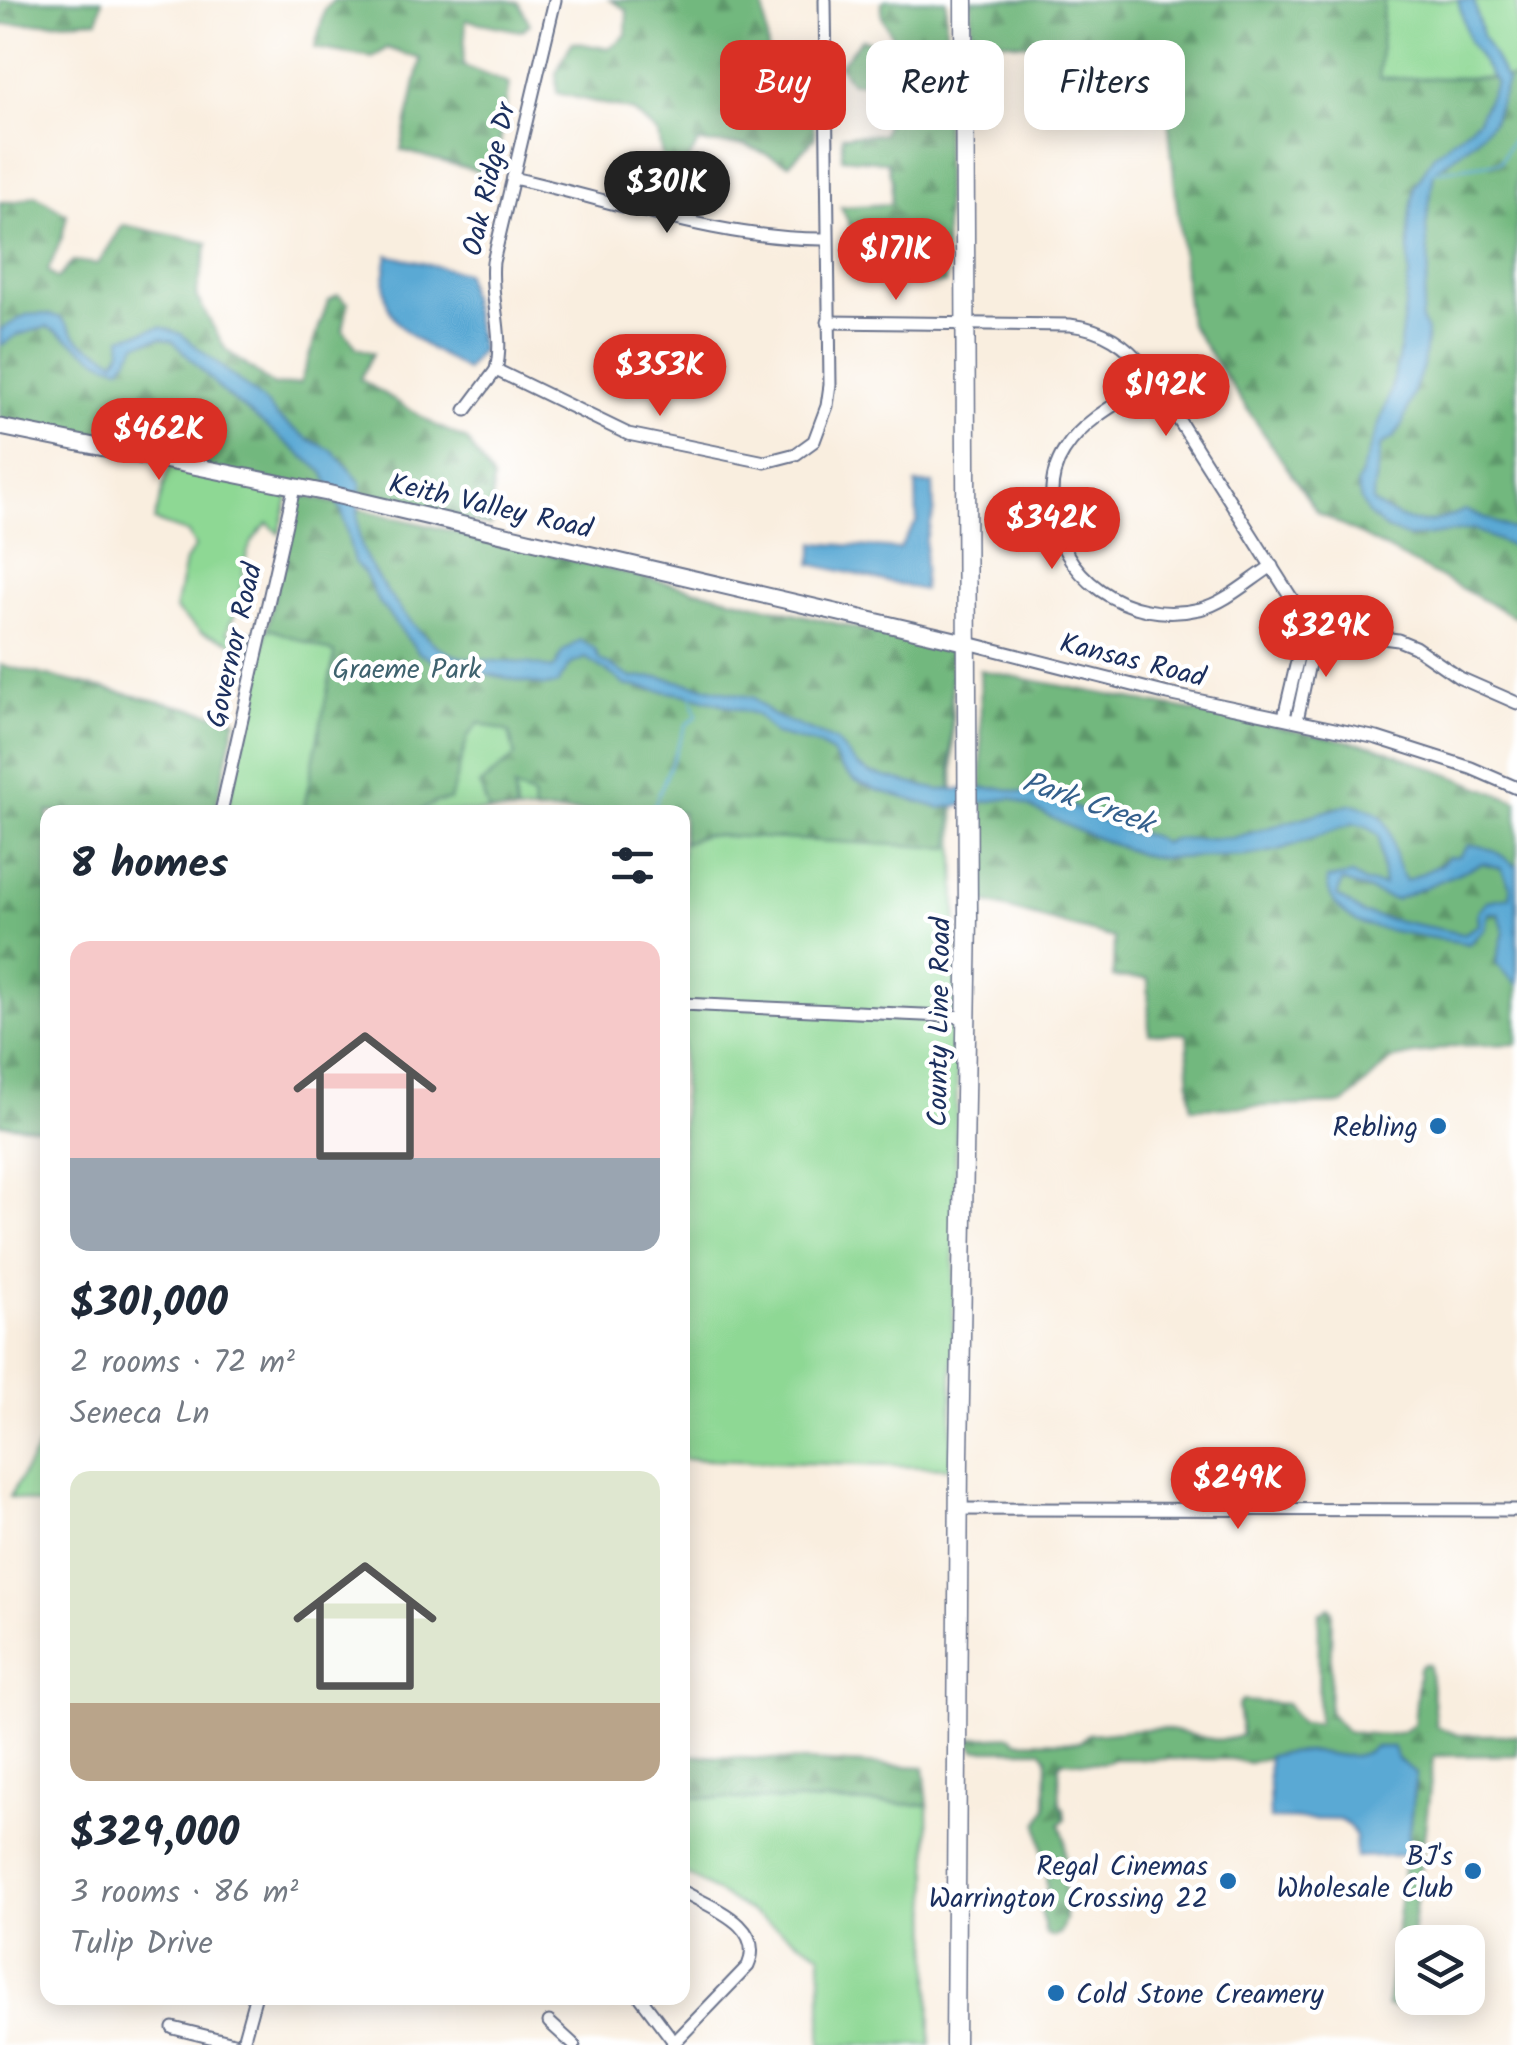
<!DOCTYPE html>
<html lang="en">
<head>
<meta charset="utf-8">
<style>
  body { margin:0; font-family:Kalam,sans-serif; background:#f6f6f7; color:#1f2937; height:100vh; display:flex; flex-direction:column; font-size:38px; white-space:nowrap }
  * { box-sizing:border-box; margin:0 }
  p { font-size:32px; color:#747a83 }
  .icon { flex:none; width:55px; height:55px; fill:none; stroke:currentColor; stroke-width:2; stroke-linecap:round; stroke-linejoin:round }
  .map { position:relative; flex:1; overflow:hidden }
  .sheet { position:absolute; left:40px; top:805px; width:650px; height:1200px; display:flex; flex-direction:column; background:#fff; border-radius:20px; box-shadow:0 5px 25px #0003 }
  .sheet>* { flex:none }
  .banner { position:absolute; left:720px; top:40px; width:645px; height:90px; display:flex; gap:20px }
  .buttons { position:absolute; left:1395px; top:1925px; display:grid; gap:20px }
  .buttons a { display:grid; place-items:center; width:90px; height:90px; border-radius:20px; background:#fff; box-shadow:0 5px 25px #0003; font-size:50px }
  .price { position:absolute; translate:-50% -85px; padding:0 22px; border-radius:35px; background:#d93025; color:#fff; font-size:32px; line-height:65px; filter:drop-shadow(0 2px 5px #0008) }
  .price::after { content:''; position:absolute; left:50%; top:60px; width:30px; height:22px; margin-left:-15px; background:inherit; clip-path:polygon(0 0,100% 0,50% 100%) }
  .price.current { background:#222; color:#fff }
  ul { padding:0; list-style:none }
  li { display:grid; align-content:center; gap:20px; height:530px; padding:0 30px }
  li span { display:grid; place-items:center; height:310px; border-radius:20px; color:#555 }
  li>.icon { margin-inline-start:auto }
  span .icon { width:180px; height:180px; fill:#fffc; stroke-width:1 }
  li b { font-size:42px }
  h2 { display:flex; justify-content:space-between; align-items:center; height:120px; padding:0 30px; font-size:42px }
  .chip { padding:0 35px; border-radius:20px; background:#fff; box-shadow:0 5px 25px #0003; font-size:35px; line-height:90px }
  .chip.current { background:#d93025; color:#fff }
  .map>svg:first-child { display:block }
  .green { fill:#8ed894; stroke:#548479; stroke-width:2.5 }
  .forest { fill:url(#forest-firs); stroke:#46746e; stroke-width:2.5 }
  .water { fill:#5aa9d4; stroke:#3a6c99; stroke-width:2.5; fill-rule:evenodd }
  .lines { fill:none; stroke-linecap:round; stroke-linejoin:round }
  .stream { stroke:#5aa9d4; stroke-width:2.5 }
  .street-casing { stroke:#69728b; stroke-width:15 }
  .secondary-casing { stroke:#69728b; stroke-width:19 }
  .primary-casing { stroke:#69728b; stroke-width:21 }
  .street { stroke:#fff; stroke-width:11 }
  .secondary { stroke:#fff; stroke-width:15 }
  .primary { stroke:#fff; stroke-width:18 }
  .poi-dot { fill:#1f6fb2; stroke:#fff; stroke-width:4 }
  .labels { text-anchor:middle; stroke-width:9; stroke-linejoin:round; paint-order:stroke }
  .street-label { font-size:28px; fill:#1b2f5e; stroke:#fff }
  .park-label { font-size:28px; fill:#3e626e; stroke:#fff }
  .poi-label { font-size:28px; fill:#1b2f5e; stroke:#fff; text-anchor:end }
  .water-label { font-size:30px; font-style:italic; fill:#34608d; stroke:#fff }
</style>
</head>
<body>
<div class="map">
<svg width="1517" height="2045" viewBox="0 0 1517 2045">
  <defs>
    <pattern id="forest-firs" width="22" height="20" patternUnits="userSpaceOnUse" patternTransform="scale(2.5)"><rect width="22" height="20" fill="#72b87e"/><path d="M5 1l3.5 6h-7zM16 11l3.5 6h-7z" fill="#5d966a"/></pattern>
  </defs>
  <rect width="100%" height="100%" fill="#fff"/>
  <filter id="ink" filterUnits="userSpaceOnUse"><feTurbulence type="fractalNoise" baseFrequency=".01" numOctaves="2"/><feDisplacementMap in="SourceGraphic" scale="20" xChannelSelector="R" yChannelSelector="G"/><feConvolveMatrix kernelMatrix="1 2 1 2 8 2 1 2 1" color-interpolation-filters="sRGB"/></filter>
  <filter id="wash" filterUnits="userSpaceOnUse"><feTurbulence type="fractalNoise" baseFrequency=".0048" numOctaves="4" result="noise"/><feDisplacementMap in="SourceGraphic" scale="40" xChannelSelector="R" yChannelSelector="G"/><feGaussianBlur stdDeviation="2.25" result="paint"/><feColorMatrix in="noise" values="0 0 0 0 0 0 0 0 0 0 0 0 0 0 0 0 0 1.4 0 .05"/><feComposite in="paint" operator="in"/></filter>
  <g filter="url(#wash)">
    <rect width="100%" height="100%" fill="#f9eedf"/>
    <g class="green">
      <polygon points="1384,0 1517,0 1517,78 1378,78"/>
      <path d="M169 467 290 491 279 534 268 523C239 549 246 570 239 604 237 614 229 622 227 633L242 638 247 631 254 633 252 653 242 662 231 642 201 632 175 610 185 561 195 547 188 533 154 521Z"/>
      <polygon points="297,494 951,651 958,1015 951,1468 683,1459 682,812 226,812"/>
      <polygon points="47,1432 47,1506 10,1497"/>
      <polygon points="683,1797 928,1805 931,2045 821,2045 821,1954 683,1872"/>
    </g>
    <g class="forest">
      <polygon points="0,0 102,0 98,20 0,25"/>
      <polygon points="334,0 505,0 519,3 530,24 520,31 466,20 463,66 509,84 495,176 401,150 421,59 387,48 373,58 315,48 325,9"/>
      <polygon points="610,0 763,0 771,79 810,95 815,138 789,164 745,145 698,143 673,189 667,185 658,134 633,111 557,93 556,73 572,42 609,49 626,35 627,10"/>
      <polygon points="886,0 946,0 945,283 900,283 893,243 887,230 853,232 841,207 891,204 892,181 887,162 842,158 842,136 883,134 891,103 888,82 851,83 839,65 862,39 886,48 897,46 882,16 882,2"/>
      <polygon points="971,0 1384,0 1379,78 1517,78 1517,618 1317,512 1189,323 1165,89 1077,53 971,36"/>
      <polygon points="35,195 67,214 62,237 48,271 57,279 73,261 98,264 123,225 208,243 196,296 226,350 274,386 300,383 328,301 338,295 348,303 343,330 357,348 373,353 360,379 435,425 467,440 493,479 491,526 0,428 0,202 15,202"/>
      <polygon points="297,494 951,651 951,848 705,835 683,843 682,812 534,812 533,797 514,788 516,812 489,812 480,785 515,756 509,732 479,723 468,736 450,800 437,802 417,812 303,812 335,653 267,628"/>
      <polygon points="0,665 236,719 215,812 48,812 47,1132 42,1128 0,1124"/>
      <polygon points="980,670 1375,746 1517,801 1517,1044 1455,1046 1391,1060 1344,1104 1191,1108 1187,1034 1149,1033 1148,979 1113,977 1114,938 984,902"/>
      <path d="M1329 1607 1332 1611 1329 1712 1347 1732C1370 1733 1396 1741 1414 1724L1419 1668 1424 1664H1429L1436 1726 1458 1735H1517V1755L1434 1756 1404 2000 1398 2009 1387 2006 1416 1774 1398 1760 1365 1754 1347 1758 1314 1752 1279 1754 1249 1763 1231 1759H1114L1102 1763 1062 1761 1059 1765 1060 1804 1064 1809 1065 1819 1060 1824 1065 1839V1919L1061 1932 1053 1937 1046 1934 1039 1903 1047 1889 1045 1864 1038 1824 1046 1809 1047 1758 1041 1750H975L970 1743 972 1738 1010 1736 1017 1741 1080 1742 1088 1734C1112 1733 1139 1727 1162 1729 1190 1732 1215 1747 1242 1735L1238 1706 1242 1701 1287 1704 1300 1723H1318L1319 1614Z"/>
      <polygon points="683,1755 924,1767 928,1805 683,1797"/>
    </g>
    <g class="water">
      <path d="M1458 0H1474L1482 35 1507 81 1493 121 1475 140 1434 172 1426 227 1429 266 1421 321 1427 331 1423 366 1402 425 1394 437 1380 446C1380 466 1372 482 1373 503 1410 527 1425 528 1465 510L1517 531V549L1473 529 1409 538 1385 528 1368 514 1361 500 1357 484 1389 397 1398 361 1409 276V221L1415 187 1433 156 1478 120 1496 83 1469 41Z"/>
      <path d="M388 255 465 273 481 350 466 370C415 337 371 327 388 255Z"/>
      <path d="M40 314C69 315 63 324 79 340 89 349 105 351 115 361L122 350 121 337 161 327 181 334 267 404 277 417 308 439 333 451 361 483C358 506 355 529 363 551 375 582 427 651 460 657 490 664 523 659 552 669L556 666 562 652 580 640 595 649 599 659 632 678 660 677 754 698 772 715 836 741 857 765 869 773 938 790 1000 788 1029 794 1064 803 1125 831 1152 836 1163 843 1173 839 1233 838 1351 804C1407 814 1382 849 1406 881L1440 865 1448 857 1459 856 1469 845C1489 845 1503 856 1517 867V985L1496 963 1504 932 1499 913H1488L1485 929 1469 944C1445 939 1376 931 1358 922 1341 913 1328 899 1327 879L1352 875 1365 883 1384 885 1379 836 1367 826 1354 823 1279 850 1246 856 1160 858 1138 854 1079 831 1012 798 940 808 877 790 855 781 841 768 833 754 819 745 775 734 756 714 694 696 624 685C614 673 598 667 586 658L571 664 557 684 545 686 478 672 458 673 419 653 378 601 365 574 354 562 342 512 323 472 222 391 173 341 162 338 138 343 121 367C91 362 74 338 47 327L17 335 0 346V330L26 315ZM1482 863 1501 868 1511 888 1510 897 1487 901 1478 912 1479 925 1463 934 1364 914 1337 896 1342 881 1395 900Z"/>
      <polygon points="916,484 933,484 934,513 926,538 923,590 811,564 815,543 899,549 917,521"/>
      <path d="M1374 1747H1393L1398 1760 1416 1773 1406 1855 1356 1857C1356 1840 1357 1828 1340 1820L1270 1819 1268 1756C1282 1753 1296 1752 1310 1752 1334 1752 1354 1764 1374 1747Z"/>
    </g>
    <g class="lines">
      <g class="stream">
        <polyline points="1434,172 1500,162 1517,131"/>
        <polyline points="652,812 686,725 697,716 691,694"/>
      </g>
    </g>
  </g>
  <g filter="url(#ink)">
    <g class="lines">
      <defs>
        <g id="street">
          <path d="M513 178C616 201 721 240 827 239"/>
          <path d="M828 322 1070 325C1104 329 1126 344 1147 370L1294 602C1302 620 1299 644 1310 659L1297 720"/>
          <path d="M496 370C505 334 489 298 493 262L555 0"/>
          <path d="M1154 381C1122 400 1084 419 1064 451 1054 466 1051 486 1052 503 1056 577 1127 626 1200 609 1225 603 1250 580 1272 566"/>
          <polyline points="466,410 496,370 628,434 765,462 796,454 814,441 827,406 830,385 825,0"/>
          <polyline points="1304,641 1375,637 1398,640 1415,647 1460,678 1517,703"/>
          <polyline points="968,643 1168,694 1377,738 1471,768 1517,788"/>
          <polyline points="1284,717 1298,657 1304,650"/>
          <polyline points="221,812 294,488"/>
          <polyline points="682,1004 967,1017"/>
          <polyline points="958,1509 1517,1510"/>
          <polyline points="641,1998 674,2042"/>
          <polyline points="549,2022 574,2045"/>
          <polyline points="173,2028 242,2045"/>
          <polyline points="242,2045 255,1998"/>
          <path d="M672 2045 748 1966C766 1925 710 1907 682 1891"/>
        </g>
        <polyline id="secondary" points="0,427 327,493 968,643"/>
        <polyline id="primary" points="955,2045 959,1457 968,917 964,0"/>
      </defs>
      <use href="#street" class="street-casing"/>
      <use href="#secondary" class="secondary-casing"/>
      <use href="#primary" class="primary-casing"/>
      <use href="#street" class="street"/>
      <use href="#secondary" class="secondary"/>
      <use href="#primary" class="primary"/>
    </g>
  </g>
  <g class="poi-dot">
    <circle cx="1438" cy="1126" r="10"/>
    <circle cx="1473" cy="1871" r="10"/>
    <circle cx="1228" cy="1881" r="10"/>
    <circle cx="1056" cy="1993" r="10"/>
  </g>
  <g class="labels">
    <g class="street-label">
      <text transform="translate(488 179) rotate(-77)" y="10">Oak Ridge Dr</text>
      <text transform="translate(491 505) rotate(13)" y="10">Keith Valley Road</text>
      <text transform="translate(233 645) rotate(-77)" y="10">Governor Road</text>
      <text transform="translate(1133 659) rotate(14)" y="10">Kansas Road</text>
      <text transform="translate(938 1022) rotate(-89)" y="10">County Line Road</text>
    </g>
    <g class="park-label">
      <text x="407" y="678">Graeme Park</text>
    </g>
    <g class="poi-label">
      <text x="1418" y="1136">Rebling</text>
      <text x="1453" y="1865">BJ's<tspan x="1453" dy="32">Wholesale Club</tspan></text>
      <text x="1208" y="1875">Regal Cinemas<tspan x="1208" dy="32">Warrington Crossing 22</tspan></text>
      <text x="1076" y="2003" text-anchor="start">Cold Stone Creamery</text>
    </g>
    <g class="water-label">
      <text transform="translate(1088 802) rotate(19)" y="10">Park Creek</text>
    </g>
  </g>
</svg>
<div class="buttons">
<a><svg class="icon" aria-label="layers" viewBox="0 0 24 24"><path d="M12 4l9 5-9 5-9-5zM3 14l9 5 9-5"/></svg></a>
</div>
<b class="price current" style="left:667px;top:236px">$301K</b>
<b class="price" style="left:896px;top:303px">$171K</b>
<b class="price" style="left:660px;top:419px">$353K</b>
<b class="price" style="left:1166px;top:439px">$192K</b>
<b class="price" style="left:159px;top:483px">$462K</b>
<b class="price" style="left:1052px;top:572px">$342K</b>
<b class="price" style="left:1326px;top:680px">$329K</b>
<b class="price" style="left:1238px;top:1532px">$249K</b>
<div class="banner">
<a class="chip current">Buy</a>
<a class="chip">Rent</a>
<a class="chip">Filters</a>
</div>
<section class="sheet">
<h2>8 homes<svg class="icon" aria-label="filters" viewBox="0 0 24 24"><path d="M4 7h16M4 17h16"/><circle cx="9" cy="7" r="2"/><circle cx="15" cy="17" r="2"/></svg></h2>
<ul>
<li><span style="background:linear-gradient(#f6c9c9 70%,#9aa5b1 0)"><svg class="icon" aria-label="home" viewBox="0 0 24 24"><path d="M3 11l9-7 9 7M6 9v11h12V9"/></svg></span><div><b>$301,000</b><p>2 rooms · 72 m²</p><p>Seneca Ln</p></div></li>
<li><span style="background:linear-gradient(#dfe7d0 75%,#b9a48a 0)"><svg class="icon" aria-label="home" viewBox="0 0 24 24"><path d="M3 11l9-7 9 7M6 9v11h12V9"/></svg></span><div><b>$329,000</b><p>3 rooms · 86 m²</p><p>Tulip Drive</p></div></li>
</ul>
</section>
</div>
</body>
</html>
